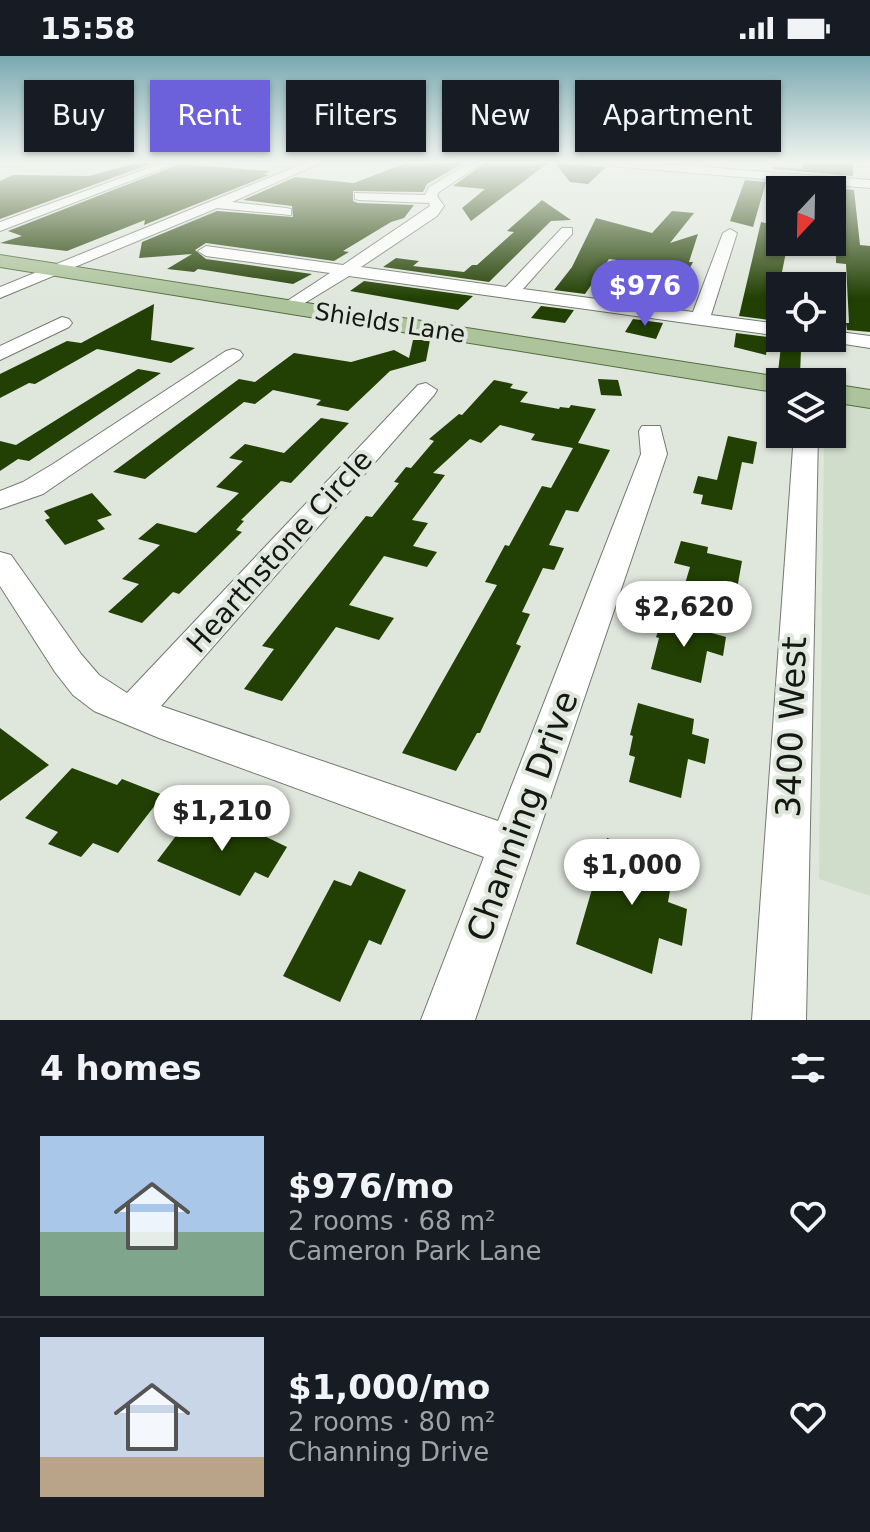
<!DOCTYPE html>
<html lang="en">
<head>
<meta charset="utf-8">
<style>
  body { margin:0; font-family:"DejaVu Sans",sans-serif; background:#20242c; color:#f1f3f6; height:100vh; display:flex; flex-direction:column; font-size:30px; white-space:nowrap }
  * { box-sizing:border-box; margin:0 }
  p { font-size:26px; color:#9ea1a6 }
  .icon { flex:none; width:44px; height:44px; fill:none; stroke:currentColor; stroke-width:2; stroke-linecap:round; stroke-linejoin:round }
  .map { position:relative; height:964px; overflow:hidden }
  .details { display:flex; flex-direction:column; background:#171b24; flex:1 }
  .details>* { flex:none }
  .guide { position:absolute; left:24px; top:24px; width:822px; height:72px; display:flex; gap:16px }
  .needle { width:52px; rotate:202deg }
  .fabs { position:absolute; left:766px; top:120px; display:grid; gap:16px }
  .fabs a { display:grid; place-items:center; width:80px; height:80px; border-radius:0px; background:#171b24; box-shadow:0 2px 6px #0004; font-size:40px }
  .price { position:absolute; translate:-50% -68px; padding:0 18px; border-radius:28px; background:#fff; color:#222; font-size:26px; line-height:52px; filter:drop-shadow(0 2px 4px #0008) }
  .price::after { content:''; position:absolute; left:50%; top:48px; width:24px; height:18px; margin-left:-12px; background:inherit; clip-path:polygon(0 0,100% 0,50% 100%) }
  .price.selected { background:#6d61db; color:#fff }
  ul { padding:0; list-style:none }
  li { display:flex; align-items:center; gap:24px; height:200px; padding:0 40px }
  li+li { border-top:2px solid #363941 }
  li span { display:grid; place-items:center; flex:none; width:224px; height:160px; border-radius:0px; color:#555 }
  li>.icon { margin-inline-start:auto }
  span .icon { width:96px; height:96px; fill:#fffc; stroke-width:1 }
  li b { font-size:34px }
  h2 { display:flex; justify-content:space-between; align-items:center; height:96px; padding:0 40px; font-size:34px }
  .pill { padding:0 28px; border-radius:0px; background:#171b24; box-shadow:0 2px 6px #0004; font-size:28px; line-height:72px }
  .pill.selected { background:#6d61db; color:#fff }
  .status { display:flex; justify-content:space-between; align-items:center; height:56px; padding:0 40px; background:#171b24; direction:ltr }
  .status svg { height:22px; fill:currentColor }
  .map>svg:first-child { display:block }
  .built { fill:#d1ddcb }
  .building { fill:#224003 }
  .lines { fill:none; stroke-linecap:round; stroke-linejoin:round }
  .minor-casing { stroke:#72796f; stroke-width:2 }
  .major-casing { stroke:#536d40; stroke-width:2 }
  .minor { fill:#fff; fill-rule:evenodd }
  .major { fill:#acc39b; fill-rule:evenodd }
  .labels { text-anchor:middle; stroke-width:8; stroke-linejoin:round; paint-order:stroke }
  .far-street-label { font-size:24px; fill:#151713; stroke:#dfe6db }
  .street-label { font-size:28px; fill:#151713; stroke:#dfe6db }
  .near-street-label { font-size:34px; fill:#151713; stroke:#dfe6db }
</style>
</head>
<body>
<div class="status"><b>15:58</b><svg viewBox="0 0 49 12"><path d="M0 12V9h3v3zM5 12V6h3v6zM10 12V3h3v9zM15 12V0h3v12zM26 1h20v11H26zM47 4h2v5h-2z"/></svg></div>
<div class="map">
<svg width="870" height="964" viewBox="0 0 870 964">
  <rect width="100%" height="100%" fill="#dfe6db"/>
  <polygon class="built" points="832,345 870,350 870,840 819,823 824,378 832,378"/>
  <g class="building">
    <polygon points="137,107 153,107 0,163 0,125 13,119 89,120"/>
    <polygon points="406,107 463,107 427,128 423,136 353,135 353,145 358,147 414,149 404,162 391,166 343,195 349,196 334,205 206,187 195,194 206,203 312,218 293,228 198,213 194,216 167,213 192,198 139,202 142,186 217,155 293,161 292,150 243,144 295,121 354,127"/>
    <polygon points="485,107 548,107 471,165 462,152 485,133 453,130"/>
    <polygon points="555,107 560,107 606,111 588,128 570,126"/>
    <polygon points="802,107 853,107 853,120 773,113 774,111 802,113"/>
    <polygon points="180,108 270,115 263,118 269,119 144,169 145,164 67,195 0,187 22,180 8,175"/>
    <polygon points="745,124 766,126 753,171 730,165"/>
    <polygon points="770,126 854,134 860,189 870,190 870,276 847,274 846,267 849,267 846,208 836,207 836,187 832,186 832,134"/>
    <polygon points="542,144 571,164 551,165 489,226 383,211 396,202 419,205 413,210 464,216 472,209 477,209 514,176 507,175"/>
    <polygon points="672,155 694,157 670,187 698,178 689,206 693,206 670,250 642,246 662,210 609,203 585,238 554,234 572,211 596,162 652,177"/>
    <polygon points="761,166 780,170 780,186 788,186 781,221 778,221 774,241 771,241 769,264 739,260"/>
    <polygon points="364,225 473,240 458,254 350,235"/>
    <polygon points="154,248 151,284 195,292 171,307 97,293 35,328 29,327 0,342 0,318 67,285 81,287"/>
    <polygon points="541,250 574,254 565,267 531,262"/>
    <polygon points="633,263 663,267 656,283 625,276"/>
    <polygon points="736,277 768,281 766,299 734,291"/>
    <polygon points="413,284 430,284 426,305 390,315 348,355 316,349 321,344 273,334 255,348 244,346 145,423 113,416 239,323 255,326 294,297 351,306 394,294 409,302"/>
    <polygon points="781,290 801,293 800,319 778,316"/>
    <polygon points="138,313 161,317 29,405 18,403 0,415 0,385 16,389"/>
    <polygon points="598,323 618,324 622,340 601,339"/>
    <polygon points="494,324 513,328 510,332 528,336 520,346 559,353 560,351 569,352 571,349 596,353 578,387 610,394 578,456 566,454 549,489 564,492 554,514 543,512 522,556 530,558 516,588 521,590 480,677 477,677 456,715 402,697 497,529 485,526 505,489 509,490 542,430 551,432 573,392 531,384 535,378 500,369 481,387 470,383 433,417 445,419 412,464 428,467 413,490 437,496 427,511 384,500 349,549 394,562 379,584 336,571 282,645 244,633 274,593 262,590 366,460 372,461 399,427 394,426 406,411 411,412 434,385 429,383 459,358 462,359"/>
    <polygon points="321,362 349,367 291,427 281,425 241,464 244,465 236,474 242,476 179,538 173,536 142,567 108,556 139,528 122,523 160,489 138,483 157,467 196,477 239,437 216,431 243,405 229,402 245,388 284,397"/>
    <polygon points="728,380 757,386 753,408 742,406 732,454 701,448 703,439 693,437 698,420 717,424"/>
    <polygon points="92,437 112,459 97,464 105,473 65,489 45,464 50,462 44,455"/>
    <polygon points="681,485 708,491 707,497 742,505 735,544 684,531 690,511 674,507"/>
    <polygon points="664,558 691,564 690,571 726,581 723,600 707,595 701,627 651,613 659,582 656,581"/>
    <polygon points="638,647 694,663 692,678 709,683 705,708 688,703 681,742 629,726 635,701 629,699 633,680 630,679"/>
    <polygon points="0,672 49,709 0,745"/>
    <polygon points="72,712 117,729 122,723 163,739 118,797 93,787 81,801 48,788 58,776 25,762"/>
    <polygon points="194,756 243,772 244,770 287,791 268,822 255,816 240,840 157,805"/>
    <polygon points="607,782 675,805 668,846 687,853 682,890 659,882 652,918 576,888"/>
    <polygon points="359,815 406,834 381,889 369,884 340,946 283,920 334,824 351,830"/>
  </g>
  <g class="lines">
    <defs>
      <g id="minor">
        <polygon points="0,107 7,107 0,111"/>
        <polygon points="162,107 177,107 0,175 0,166"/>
        <polygon points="305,107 320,107 232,146 286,152 291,153 291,159 217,152 0,242 0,231"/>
        <polygon points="469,107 482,107 439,136 437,140 444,150 437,160 361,211 506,231 562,172 572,172 572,178 523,233 693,256 723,177 730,173 737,177 711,259 780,268 780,280 349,220 290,256 284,255 281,251 284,247 330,217 206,200 198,195 206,190 343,209 430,150 429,147 359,144 355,143 355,137 425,139 429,131"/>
        <polygon points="607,107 653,107 870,124 870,132 612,110"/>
        <polygon points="62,261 69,263 72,267 69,271 0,304 0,290"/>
        <polygon points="832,275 870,280 870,292 825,285 823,282 832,282"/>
        <polygon points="233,293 240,295 243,299 240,303 43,438 0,453 0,435 23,426 53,408 226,295"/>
        <polygon points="426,327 437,334 434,339 161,650 498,765 641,398 639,375 642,370 660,370 667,398 475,964 421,964 484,801 159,682 94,655 73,639 55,616 0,530 0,496 11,499 81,598 99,619 127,637 418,329"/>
        <polygon points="794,378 818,378 806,964 752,964"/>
      </g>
      <g id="major">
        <polygon points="0,199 780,321 792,326 780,326 780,337 0,211"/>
        <polygon points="832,328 870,334 870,352 832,346"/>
      </g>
    </defs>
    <use href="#minor" class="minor-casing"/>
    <use href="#major" class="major-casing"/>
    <use href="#minor" class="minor"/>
    <use href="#major" class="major"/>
  </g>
  <linearGradient id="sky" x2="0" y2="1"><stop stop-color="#7aa9b1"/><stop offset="0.44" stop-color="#f1f4ef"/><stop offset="1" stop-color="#f1f4ef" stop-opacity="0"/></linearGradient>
  <rect width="870" height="242" fill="url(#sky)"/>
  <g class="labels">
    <g class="far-street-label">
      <text transform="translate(390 267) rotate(9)" y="8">Shields Lane</text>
    </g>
    <g class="street-label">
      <text transform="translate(279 495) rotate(-48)" y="10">Hearthstone Circle</text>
    </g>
    <g class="near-street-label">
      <text transform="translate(791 671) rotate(-88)" y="12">3400 West</text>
      <text transform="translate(522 760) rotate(-70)" y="12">Channing Drive</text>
    </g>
  </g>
</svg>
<div class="fabs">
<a><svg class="needle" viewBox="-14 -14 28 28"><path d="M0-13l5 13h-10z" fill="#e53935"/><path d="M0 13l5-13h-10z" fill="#9ea1a6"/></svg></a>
<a><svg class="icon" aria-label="locate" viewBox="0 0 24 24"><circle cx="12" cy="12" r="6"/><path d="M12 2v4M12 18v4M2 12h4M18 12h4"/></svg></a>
<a><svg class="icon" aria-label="layers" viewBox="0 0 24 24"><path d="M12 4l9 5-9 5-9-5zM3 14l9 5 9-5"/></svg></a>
</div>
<b class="price selected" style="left:645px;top:272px">$976</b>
<b class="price" style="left:684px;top:593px">$2,620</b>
<b class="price" style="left:222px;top:797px">$1,210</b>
<b class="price" style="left:632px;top:851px">$1,000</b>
<div class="guide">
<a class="pill">Buy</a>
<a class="pill selected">Rent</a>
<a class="pill">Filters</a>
<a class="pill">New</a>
<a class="pill">Apartment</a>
</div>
</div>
<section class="details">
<h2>4 homes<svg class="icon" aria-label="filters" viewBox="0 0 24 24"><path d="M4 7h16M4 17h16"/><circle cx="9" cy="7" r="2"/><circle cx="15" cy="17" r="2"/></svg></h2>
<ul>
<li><span style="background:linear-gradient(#a9c7e8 60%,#7fa58c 0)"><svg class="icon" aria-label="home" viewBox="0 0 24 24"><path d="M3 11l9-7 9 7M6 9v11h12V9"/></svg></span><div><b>$976/mo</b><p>2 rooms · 68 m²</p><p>Cameron Park Lane</p></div><svg class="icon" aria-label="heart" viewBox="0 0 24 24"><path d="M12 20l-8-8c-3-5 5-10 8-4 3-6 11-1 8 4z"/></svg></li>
<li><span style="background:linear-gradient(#c9d6e8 75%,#b9a48a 0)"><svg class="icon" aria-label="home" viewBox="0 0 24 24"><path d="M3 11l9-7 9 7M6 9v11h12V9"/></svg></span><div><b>$1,000/mo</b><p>2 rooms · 80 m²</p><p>Channing Drive</p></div><svg class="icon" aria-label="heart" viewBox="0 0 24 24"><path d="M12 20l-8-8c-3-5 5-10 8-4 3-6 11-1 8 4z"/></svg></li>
</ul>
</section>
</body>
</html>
